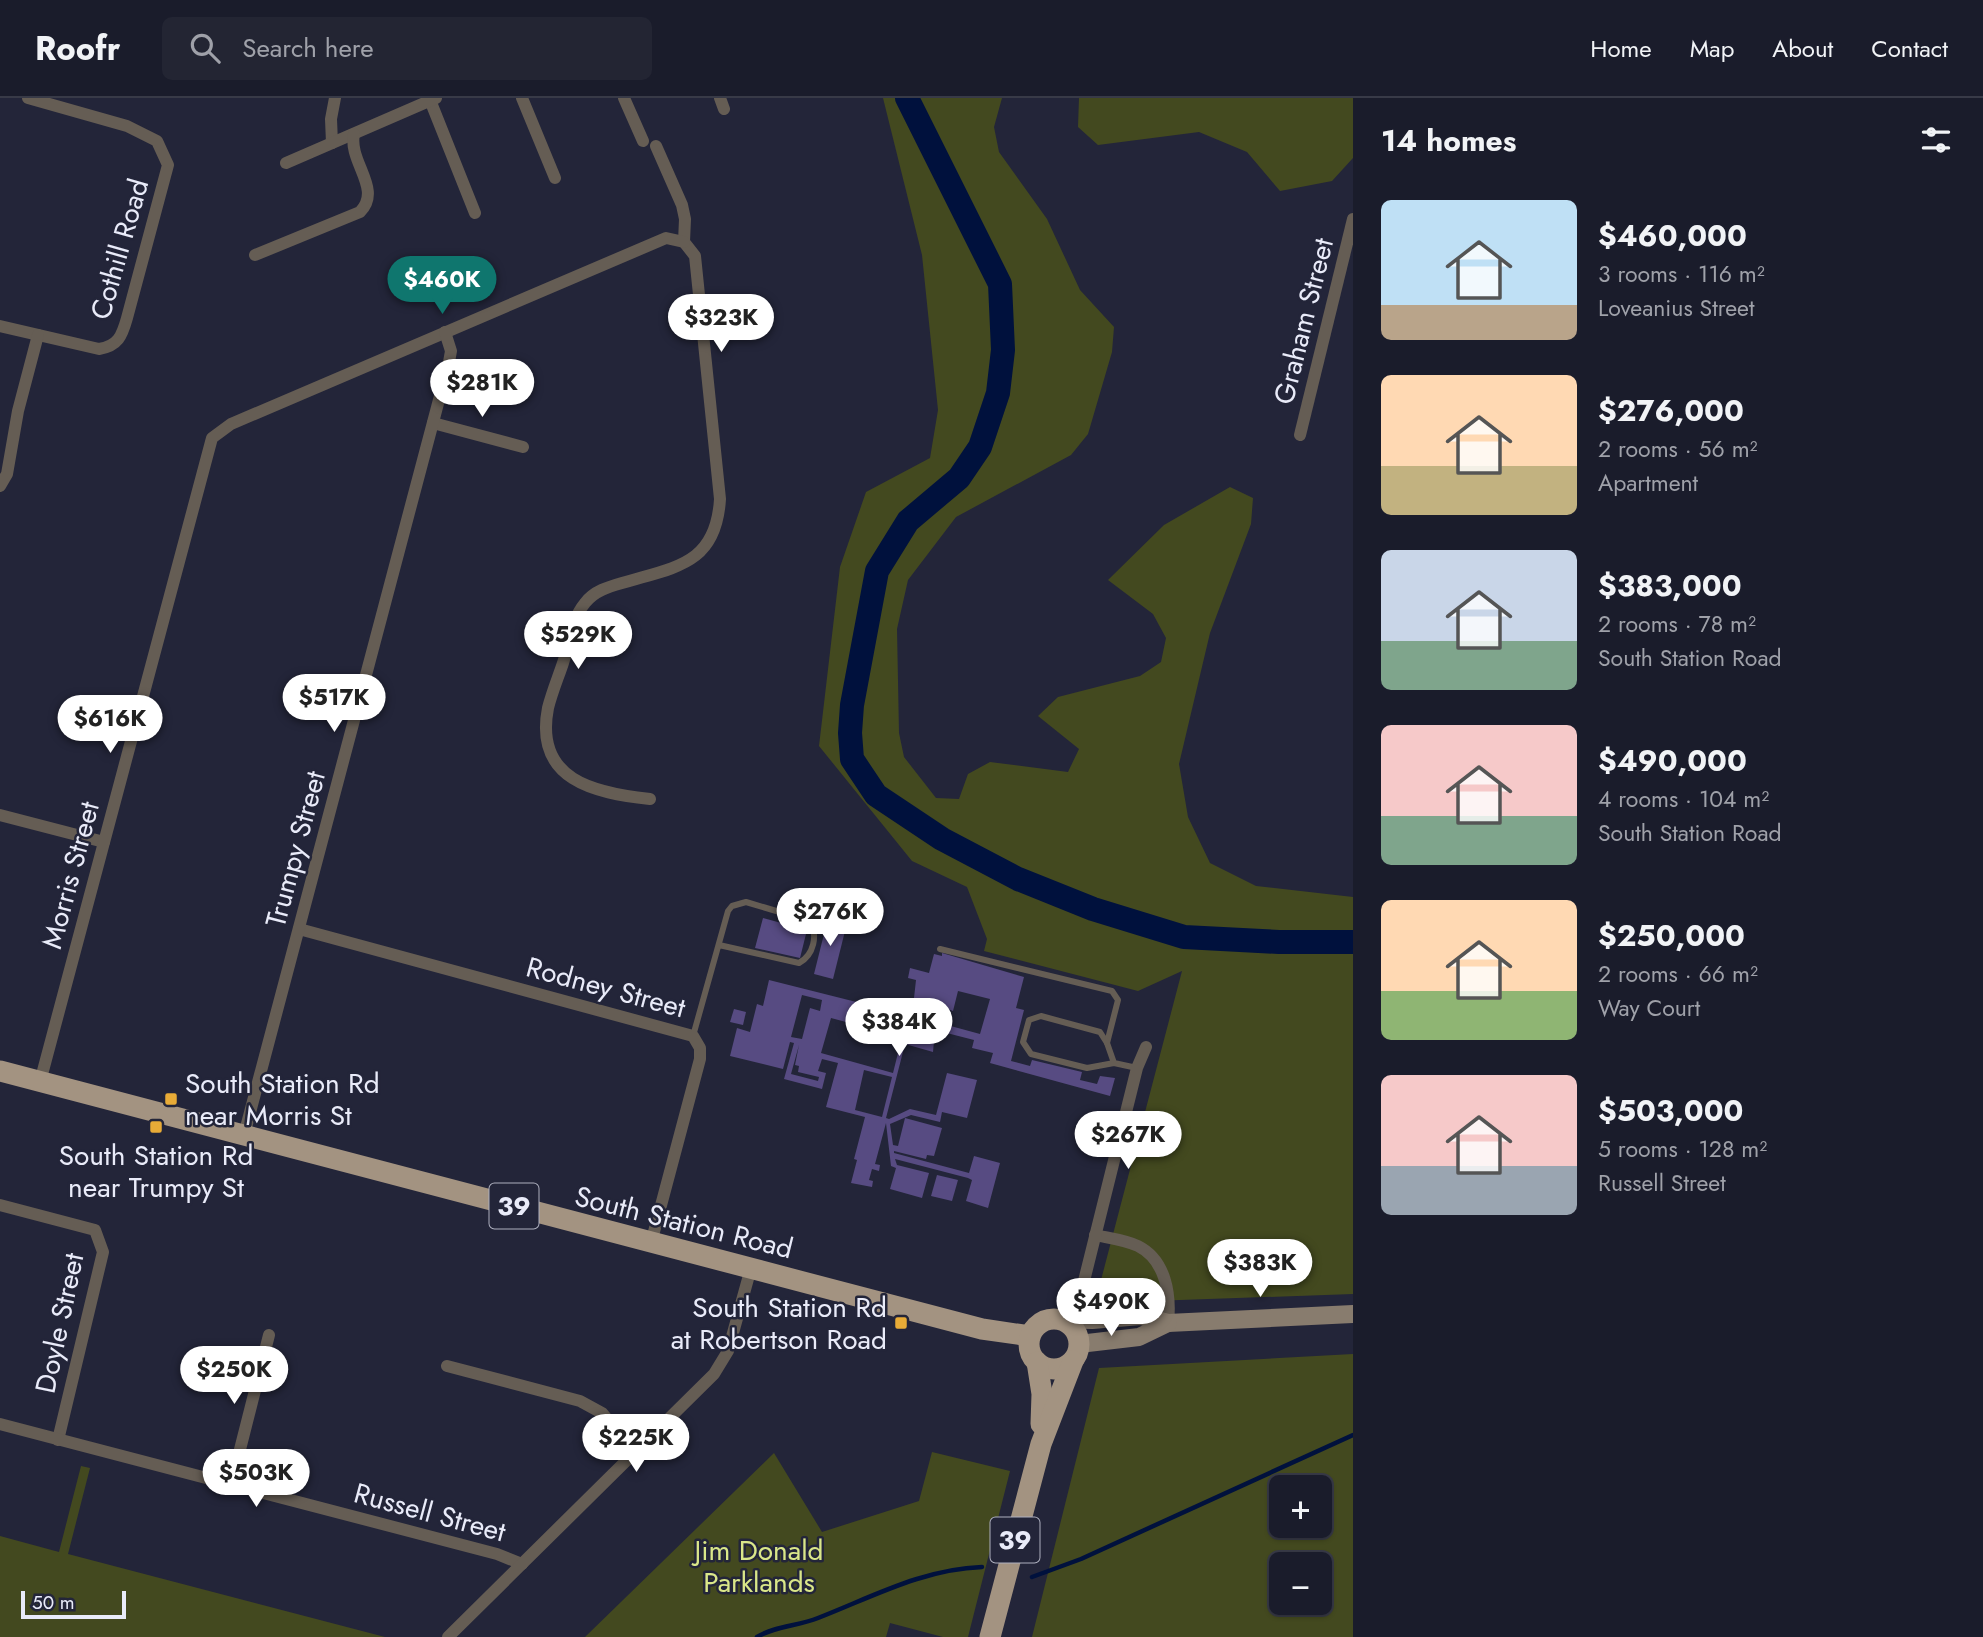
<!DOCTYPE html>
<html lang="en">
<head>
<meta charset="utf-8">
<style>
  body { margin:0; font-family:Jost,sans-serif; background:#232533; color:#f1f3f6; height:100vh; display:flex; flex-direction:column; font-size:26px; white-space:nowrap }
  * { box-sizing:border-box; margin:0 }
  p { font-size:23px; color:#9fa1a9 }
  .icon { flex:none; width:38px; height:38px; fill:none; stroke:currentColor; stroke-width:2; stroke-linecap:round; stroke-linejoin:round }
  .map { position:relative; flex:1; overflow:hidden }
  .side { display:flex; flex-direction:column; background:#1a1c2b; width:630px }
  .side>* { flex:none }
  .tools { position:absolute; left:1269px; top:1377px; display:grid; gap:14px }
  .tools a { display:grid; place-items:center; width:63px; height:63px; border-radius:10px; background:#1a1c2b; box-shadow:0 2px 5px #0004,0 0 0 2px #383a47; font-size:35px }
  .scale { position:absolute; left:21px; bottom:18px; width:105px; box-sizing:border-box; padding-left:7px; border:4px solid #e9ebf9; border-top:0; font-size:19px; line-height:24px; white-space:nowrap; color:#e9ebf9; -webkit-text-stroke:5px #232539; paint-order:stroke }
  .price { position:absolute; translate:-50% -60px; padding:0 16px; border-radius:24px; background:#fff; color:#222; font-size:23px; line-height:46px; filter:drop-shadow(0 2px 4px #0008) }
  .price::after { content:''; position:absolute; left:50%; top:42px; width:21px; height:16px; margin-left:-10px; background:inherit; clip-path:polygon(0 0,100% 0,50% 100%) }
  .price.active { background:#0f766e; color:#fff }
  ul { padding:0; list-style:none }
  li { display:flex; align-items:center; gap:21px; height:175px; padding:0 28px }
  li span { display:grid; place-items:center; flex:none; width:196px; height:140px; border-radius:10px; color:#555 }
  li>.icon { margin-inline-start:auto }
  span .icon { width:84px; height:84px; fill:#fffc; stroke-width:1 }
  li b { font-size:30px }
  h2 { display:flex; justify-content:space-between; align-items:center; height:84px; padding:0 28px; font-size:30px }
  header { display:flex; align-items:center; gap:42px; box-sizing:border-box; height:98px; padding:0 35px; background:#1a1c2b; border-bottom:2px solid #383a47 }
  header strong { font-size:33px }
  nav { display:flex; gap:38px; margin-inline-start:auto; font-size:24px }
  .search { width:490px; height:63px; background:#232533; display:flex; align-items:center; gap:18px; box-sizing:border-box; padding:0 24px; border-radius:10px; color:#9fa1a9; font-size:26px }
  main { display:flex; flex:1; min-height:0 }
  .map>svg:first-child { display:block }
  .green { fill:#43491f; fill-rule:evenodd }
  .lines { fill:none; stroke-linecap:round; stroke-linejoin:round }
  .stream { stroke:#00113d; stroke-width:4.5 }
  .river { stroke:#00113d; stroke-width:24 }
  .building { fill:#574b82; fill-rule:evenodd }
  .lane { stroke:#655d54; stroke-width:6 }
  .street { stroke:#655d54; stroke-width:12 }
  .secondary { stroke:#887c6e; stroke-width:18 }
  .primary { stroke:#a39381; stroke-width:21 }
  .poi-dot { fill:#e8ab37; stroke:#232539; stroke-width:2.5 }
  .labels { text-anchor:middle; stroke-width:5; stroke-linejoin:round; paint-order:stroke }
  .shield { fill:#232539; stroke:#aeb0bf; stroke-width:2 }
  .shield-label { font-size:26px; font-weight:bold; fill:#e9ebf9 }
  .street-label { font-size:28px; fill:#e9ebf9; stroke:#232539 }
  .poi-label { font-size:28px; fill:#e9ebf9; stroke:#232539; text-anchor:start }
  .park-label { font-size:28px; fill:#dae789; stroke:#232539 }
</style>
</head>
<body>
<header>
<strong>Roofr</strong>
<div class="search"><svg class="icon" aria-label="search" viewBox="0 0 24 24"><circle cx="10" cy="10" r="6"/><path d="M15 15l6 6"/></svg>Search here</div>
<nav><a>Home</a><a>Map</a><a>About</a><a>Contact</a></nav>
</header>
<main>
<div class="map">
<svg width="1353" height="1539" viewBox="0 0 1353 1539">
  <rect width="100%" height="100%" fill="#232539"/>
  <g class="green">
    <polygon points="883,0 1002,0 994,29 999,54 1047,121 1080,192 1114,229 1112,254 1088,336 1071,357 956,419 908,482 897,531 899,635 904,659 936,700 959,701 968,676 990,664 1068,674 1079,651 1038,618 1058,599 1140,578 1161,564 1166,540 1153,516 1108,482 1164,427 1230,389 1253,400 1251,426 1210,535 1179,666 1188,719 1210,765 1256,788 1353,799 1353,1196 1095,1205 1182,873 1138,893 984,853 987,841 967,789 912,763 819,648 840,469 866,394 930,360 938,312 922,157"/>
    <polygon points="1079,0 1353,0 1353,60 1332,83 1280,93 1247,54 1199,34 1098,47 1078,29"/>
    <path d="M1353 1256V1539H1032L1099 1270ZM1281 1390H1320V1428H1281ZM1281 1466H1320V1505H1281Z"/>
    <polygon points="932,1354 1010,1373 968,1539 943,1539 890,1525 886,1539 585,1539 774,1355 822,1434 919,1403"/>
    <polygon points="81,1368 90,1370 68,1456 385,1539 0,1539 0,1438 59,1454"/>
  </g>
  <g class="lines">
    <g class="stream">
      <polyline points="1032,1479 1081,1461 1353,1337"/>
      <path d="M757 1539C775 1528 798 1528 818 1520 872 1499 923 1471 982 1469"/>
    </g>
    <polyline class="river" points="907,0 1000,186 1003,252 998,295 980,349 959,380 908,423 877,473 852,607 850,635 852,661 876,697 942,741 1018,781 1093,811 1184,839 1279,844 1353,844"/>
  </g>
  <g class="building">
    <polygon points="763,820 807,832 800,860 755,850"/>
    <polygon points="828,820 847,825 833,881 814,876"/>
    <path d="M942 855 1024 879 1016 910 1024 912 1011 963 1030 968 1032 962 1082 974 1080 982 1097 986 1100 978 1115 980 1110 998 990 965 993 955 972 950 974 942 935 932 933 954 905 946 886 1020 889 1021 910 1011 936 1017 947 975 977 982 967 1020 942 1014 940 1024 911 1017 890 1026 893 1047 898 1048 905 1020 942 1030 934 1058 927 1057 926 1061 894 1053V1055L969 1075 974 1058 1000 1065 988 1110 966 1103 972 1082 968 1080 895 1061 897 1067 929 1075 922 1100 890 1091 896 1070 891 1068 886 1025 875 1066 880 1067 879 1073 872 1071 869 1082 873 1083 872 1089 851 1085 857 1062 854 1061 865 1019 826 1009 838 965 822 961 818 973 826 975 822 991 784 981 794 945 790 944 783 971 730 958 737 930 750 934 757 906 763 908 769 882 912 918 916 882 908 880 910 870 929 875 934 856 942 858ZM958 893 990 901 980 936 936 924 938 918 919 914 922 905 945 913V910L953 913ZM802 897 822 902 820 913 810 910 802 941 791 939ZM831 920 902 939 893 975 821 955ZM799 947 795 967 799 968 798 974 819 979 818 983 791 976ZM864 972 892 979 882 1019 855 1012Z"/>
    <polygon points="734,911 746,914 743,927 730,924"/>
    <polygon points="937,1077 958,1082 952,1103 931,1098"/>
  </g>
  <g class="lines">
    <g class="lane">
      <polyline points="940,851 1112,893 1118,902 1107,945"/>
      <path d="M693 938 728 813 732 808 746 804 810 823C818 837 814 857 799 865L719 847"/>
      <polyline points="1114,965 1107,945 1100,934 1041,918 1029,922 1023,944 1031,956 1087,970 1114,965 1137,970"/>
    </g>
    <g class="street">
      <polyline points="522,0 555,80"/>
      <polyline points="624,0 643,43"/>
      <polyline points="720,0 724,11"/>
      <polyline points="430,2 475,115"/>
      <polyline points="332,45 331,21 335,0"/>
      <polyline points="286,65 436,0"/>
      <path d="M255 157 360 114C383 91 348 64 354 36"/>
      <path d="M0 228 99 251C118 248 122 238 127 220L168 67 157 43 127 28 28 0"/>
      <polyline points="433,325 523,349"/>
      <polyline points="1300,337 1353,121"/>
      <polyline points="0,388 7,376 18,313 38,237"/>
      <path d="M650 701C594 695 534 682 548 610 552 594 558 580 563 565 570 544 571 522 585 505 594 493 608 489 622 485 675 469 716 467 720 401L695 158 684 144 685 121 682 107 656 48"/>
      <polyline points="0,717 104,744"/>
      <polyline points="299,831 693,938 700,950 700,961 651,1145"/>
      <polyline points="40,984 212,340 231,326 666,140 684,144"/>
      <polyline points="244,1037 449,264 451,253 445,234"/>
      <polyline points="0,1107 95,1132 103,1154 58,1342"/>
      <path d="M1095 1137C1109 1140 1126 1142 1138 1148 1166 1162 1171 1197 1168 1225"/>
      <polyline points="1083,1187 1137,970 1146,949"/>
      <polyline points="447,1268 580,1303 602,1315 635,1354"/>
      <polyline points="0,1326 497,1456 522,1466"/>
      <polyline points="231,1387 269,1237"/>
      <polyline points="448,1539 714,1276 728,1253 751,1170"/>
    </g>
    <g class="secondary">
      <polyline points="1058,1221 1092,1222 1141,1218 1168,1225 1353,1216"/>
      <polyline points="1079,1246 1139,1239 1168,1225"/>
    </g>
    <g class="primary">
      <polyline points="0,973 982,1231 1030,1238"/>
      <circle cx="1054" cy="1246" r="25"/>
      <polyline points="1037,1264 1042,1296 1041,1326"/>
      <polyline points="990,1539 1041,1346 1073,1263"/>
    </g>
  </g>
  <g class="poi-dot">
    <rect x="164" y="994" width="14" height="14" rx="3.5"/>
    <rect x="149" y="1022" width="14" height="14" rx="3.5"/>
    <rect x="894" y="1218" width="14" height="14" rx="3.5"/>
  </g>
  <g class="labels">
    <g class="shield">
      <rect x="489.5" y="1085.5" width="49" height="45" rx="5"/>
      <rect x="990.5" y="1419.5" width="49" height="45" rx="5"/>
    </g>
    <g class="shield-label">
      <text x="514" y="1117">39</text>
      <text x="1015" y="1451">39</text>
    </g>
    <g class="street-label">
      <text transform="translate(119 151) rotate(-74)" y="10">Cothill Road</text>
      <text transform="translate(1303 223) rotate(-76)" y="10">Graham Street</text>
      <text transform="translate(295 751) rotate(-75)" y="10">Trumpy Street</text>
      <text transform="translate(70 777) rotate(-75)" y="10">Morris Street</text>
      <text transform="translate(606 889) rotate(15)" y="10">Rodney Street</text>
      <text transform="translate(684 1124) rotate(14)" y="10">South Station Road</text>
      <text transform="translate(59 1225) rotate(-78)" y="10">Doyle Street</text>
      <text transform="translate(430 1414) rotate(15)" y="10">Russell Street</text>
    </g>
    <g class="poi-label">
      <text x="185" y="995">South Station Rd<tspan x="185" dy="32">near Morris St</tspan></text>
      <text x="156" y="1067" text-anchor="middle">South Station Rd<tspan x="156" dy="32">near Trumpy St</tspan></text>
      <text x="887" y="1219" text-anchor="end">South Station Rd<tspan x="887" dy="32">at Robertson Road</tspan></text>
    </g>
    <g class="park-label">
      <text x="759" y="1462">Jim Donald<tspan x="759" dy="32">Parklands</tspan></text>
    </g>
  </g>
</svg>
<div class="tools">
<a>+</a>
<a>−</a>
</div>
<div class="scale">50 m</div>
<b class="price active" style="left:442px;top:218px">$460K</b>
<b class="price" style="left:721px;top:256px">$323K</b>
<b class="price" style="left:482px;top:321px">$281K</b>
<b class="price" style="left:578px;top:573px">$529K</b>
<b class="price" style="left:334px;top:636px">$517K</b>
<b class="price" style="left:110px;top:657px">$616K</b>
<b class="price" style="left:830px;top:850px">$276K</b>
<b class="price" style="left:899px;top:960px">$384K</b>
<b class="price" style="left:1128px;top:1073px">$267K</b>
<b class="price" style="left:1260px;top:1201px">$383K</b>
<b class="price" style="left:1111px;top:1240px">$490K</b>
<b class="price" style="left:234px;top:1308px">$250K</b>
<b class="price" style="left:636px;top:1376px">$225K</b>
<b class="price" style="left:256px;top:1411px">$503K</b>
</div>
<section class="side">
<h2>14 homes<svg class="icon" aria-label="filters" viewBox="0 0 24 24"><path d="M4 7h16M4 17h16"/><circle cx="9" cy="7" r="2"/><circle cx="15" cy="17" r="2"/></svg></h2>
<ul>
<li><span style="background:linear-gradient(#bfe0f5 75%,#b9a48a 0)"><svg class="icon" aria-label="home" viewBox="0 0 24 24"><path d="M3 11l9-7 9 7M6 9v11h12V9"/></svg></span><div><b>$460,000</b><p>3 rooms · 116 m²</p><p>Loveanius Street</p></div></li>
<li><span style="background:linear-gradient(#ffd9b3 65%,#c2b280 0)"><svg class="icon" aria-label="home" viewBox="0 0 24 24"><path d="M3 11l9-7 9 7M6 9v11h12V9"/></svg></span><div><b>$276,000</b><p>2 rooms · 56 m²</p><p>Apartment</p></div></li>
<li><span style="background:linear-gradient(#c9d6e8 65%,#7fa58c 0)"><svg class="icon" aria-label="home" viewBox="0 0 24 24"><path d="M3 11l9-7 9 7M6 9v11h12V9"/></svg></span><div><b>$383,000</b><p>2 rooms · 78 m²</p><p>South Station Road</p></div></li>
<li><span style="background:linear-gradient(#f6c9c9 65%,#7fa58c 0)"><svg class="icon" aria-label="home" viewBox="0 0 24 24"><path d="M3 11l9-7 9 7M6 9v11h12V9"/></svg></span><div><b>$490,000</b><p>4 rooms · 104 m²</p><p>South Station Road</p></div></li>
<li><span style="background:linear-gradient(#ffd9b3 65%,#8fb573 0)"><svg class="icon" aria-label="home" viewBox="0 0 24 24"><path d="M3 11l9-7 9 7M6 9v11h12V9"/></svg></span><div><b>$250,000</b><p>2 rooms · 66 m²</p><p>Way Court</p></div></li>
<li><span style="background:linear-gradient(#f6c9c9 65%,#9aa5b1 0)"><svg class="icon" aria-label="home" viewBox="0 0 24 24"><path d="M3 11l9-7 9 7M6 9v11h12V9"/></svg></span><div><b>$503,000</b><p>5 rooms · 128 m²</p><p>Russell Street</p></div></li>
</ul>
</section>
</main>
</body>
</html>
